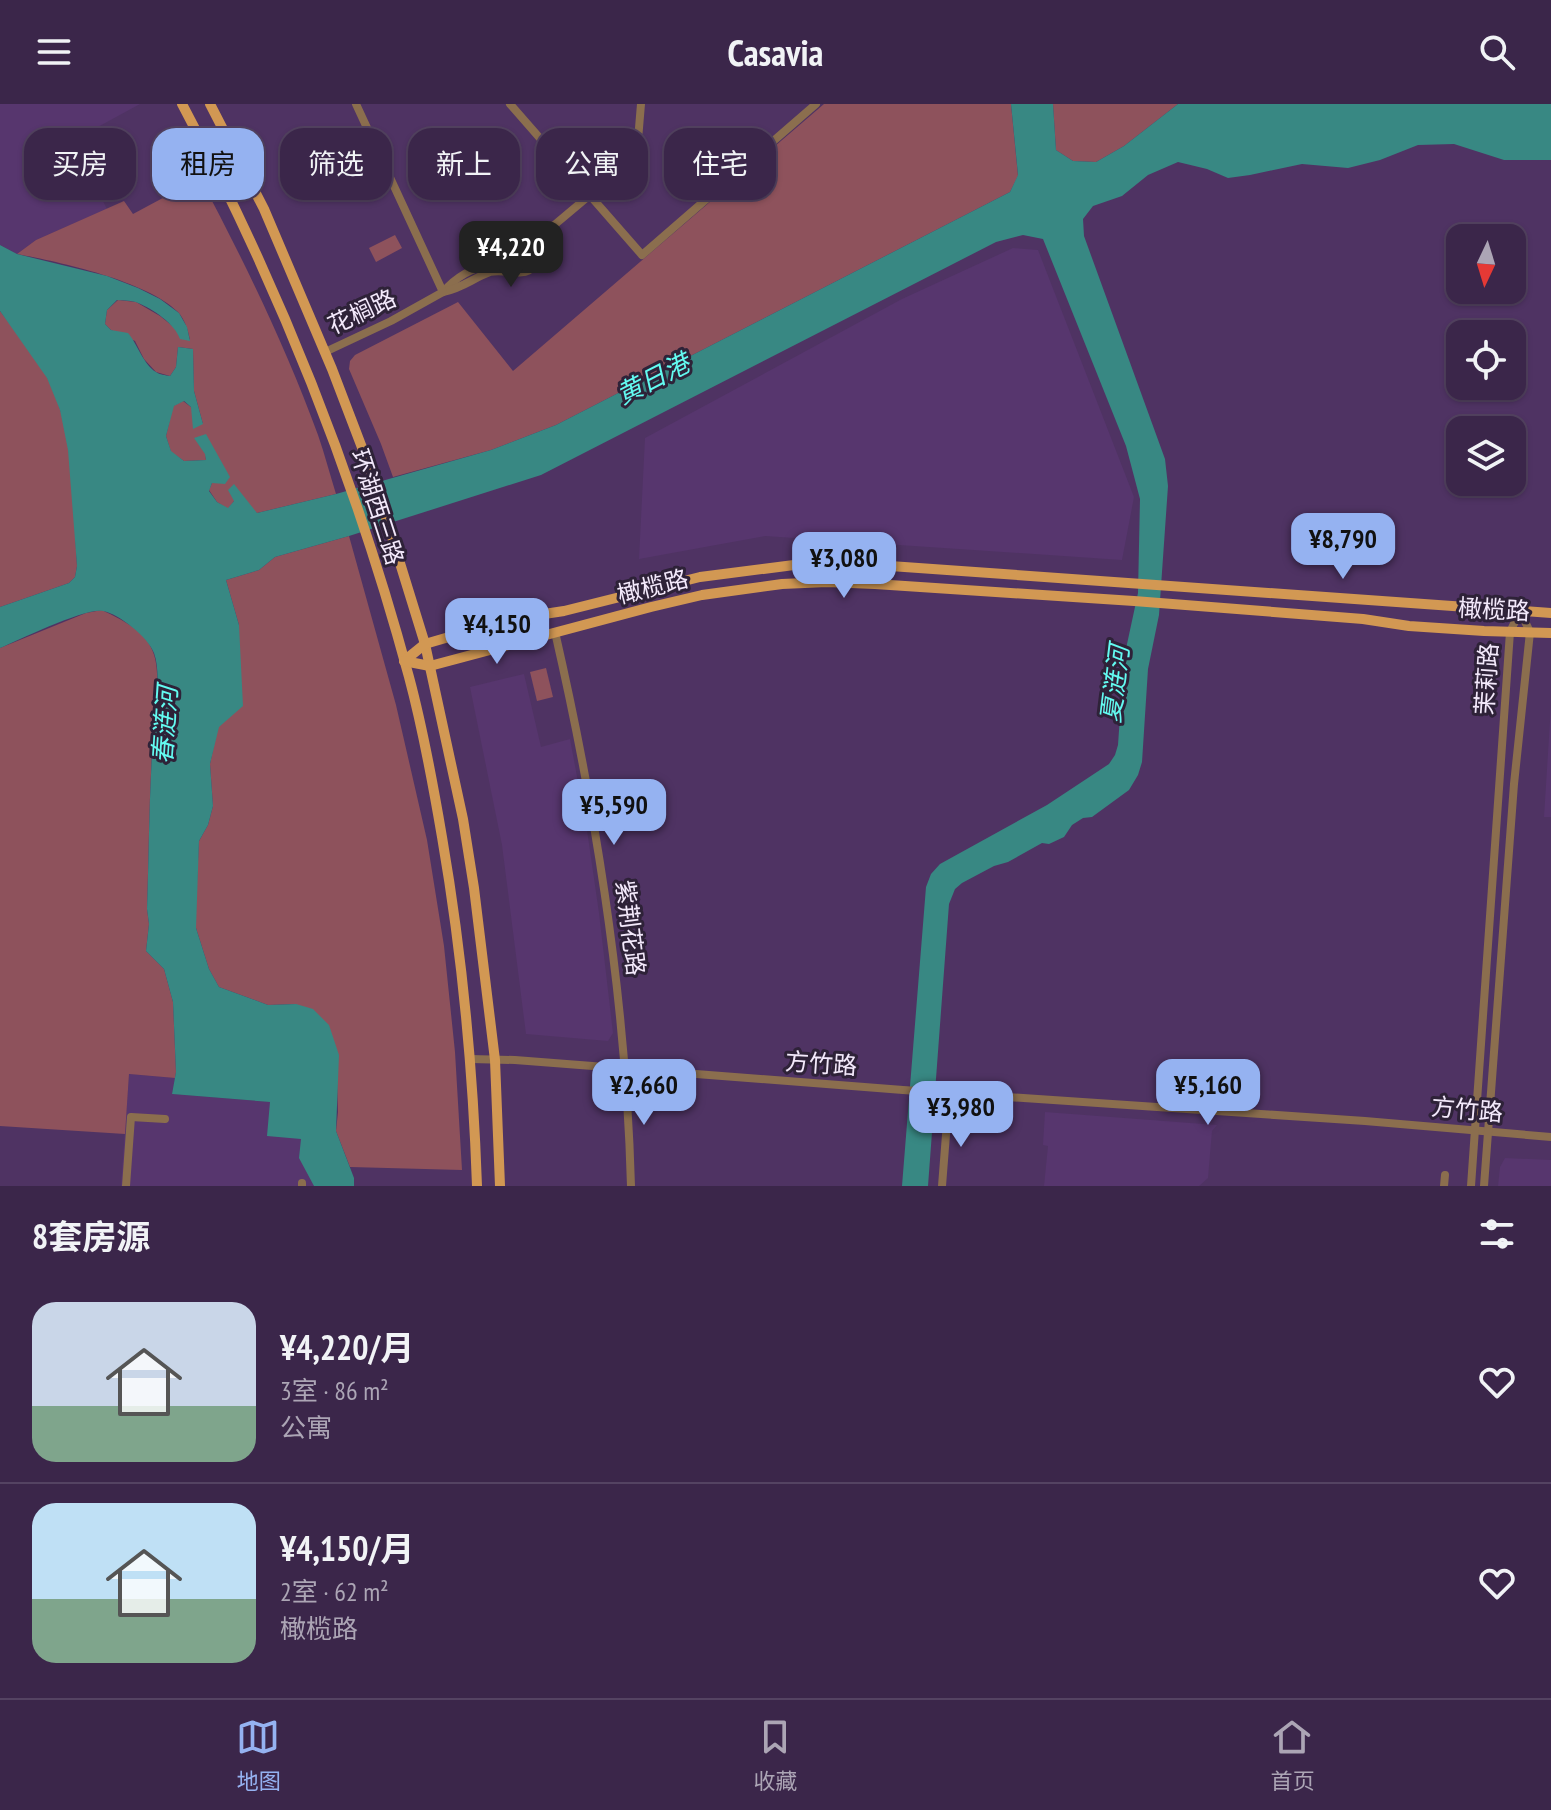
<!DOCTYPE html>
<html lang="zh">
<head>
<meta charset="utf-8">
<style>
  body { margin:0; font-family:"PT Sans Narrow","Noto Sans SC",sans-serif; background:#463254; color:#f1f3f6; height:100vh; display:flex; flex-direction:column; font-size:30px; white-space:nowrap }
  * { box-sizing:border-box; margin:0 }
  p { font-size:26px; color:#aca5b5 }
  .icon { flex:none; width:44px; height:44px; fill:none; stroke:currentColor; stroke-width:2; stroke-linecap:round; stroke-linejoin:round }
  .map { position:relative; height:1082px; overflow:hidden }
  .drawer { display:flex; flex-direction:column; background:#3b264a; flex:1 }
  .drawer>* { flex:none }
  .hud { position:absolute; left:24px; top:24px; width:800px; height:72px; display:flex; gap:16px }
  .needle { width:52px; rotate:184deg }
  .tools { position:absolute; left:1446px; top:120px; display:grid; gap:16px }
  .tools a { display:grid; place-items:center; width:80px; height:80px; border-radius:16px; background:#3b264a; box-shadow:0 2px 6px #0004,0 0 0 2px #544362; font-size:40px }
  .price { position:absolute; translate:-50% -68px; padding:0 18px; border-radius:16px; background:#95b2f1; color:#111; font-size:26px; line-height:52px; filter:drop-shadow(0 2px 4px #0008) }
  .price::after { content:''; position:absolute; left:50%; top:48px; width:24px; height:18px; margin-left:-12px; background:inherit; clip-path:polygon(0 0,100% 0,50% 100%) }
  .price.on { background:#222; color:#fff }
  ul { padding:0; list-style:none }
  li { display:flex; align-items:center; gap:24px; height:200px; padding:0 32px }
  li+li { border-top:2px solid #544362 }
  li span { display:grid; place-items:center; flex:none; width:224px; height:160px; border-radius:24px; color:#555 }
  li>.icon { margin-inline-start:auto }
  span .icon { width:96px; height:96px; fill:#fffc; stroke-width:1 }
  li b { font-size:34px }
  h2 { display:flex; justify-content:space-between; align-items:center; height:96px; padding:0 32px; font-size:34px }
  .pill { padding:0 28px; border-radius:24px; background:#3b264a; box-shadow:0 2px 6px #0004,0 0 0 2px #544362; font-size:28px; line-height:72px }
  .pill.on { background:#95b2f1; color:#111 }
  header { display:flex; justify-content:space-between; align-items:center; height:104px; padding:0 32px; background:#3b264a; font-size:36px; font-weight:700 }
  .menu { display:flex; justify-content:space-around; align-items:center; height:112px; border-top:2px solid #544362; background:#3b264a; font-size:22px; color:#aca5b5 }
  .menu a { display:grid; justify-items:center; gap:4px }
  .menu .on { color:#95b2f1 }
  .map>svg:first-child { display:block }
  .built { fill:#57366e }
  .green { fill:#8e525c }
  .water { fill:#388883 }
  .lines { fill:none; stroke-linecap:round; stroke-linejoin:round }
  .minor { stroke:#8b6e4e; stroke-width:8 }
  .major { stroke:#d29853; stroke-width:10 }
  .labels { text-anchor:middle; stroke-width:6; stroke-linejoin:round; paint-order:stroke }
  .street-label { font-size:24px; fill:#f3e9fb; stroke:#2e2238 }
  .water-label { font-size:26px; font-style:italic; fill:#63fbf1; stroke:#2e2238 }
</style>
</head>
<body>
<header><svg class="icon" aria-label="menu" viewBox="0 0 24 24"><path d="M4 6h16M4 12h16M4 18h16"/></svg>Casavia<svg class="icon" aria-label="search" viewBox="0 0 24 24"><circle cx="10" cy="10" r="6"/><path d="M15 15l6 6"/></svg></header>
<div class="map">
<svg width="1551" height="1082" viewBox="0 0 1551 1082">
  <rect width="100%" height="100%" fill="#4f3363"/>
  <g class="built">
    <polygon points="0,0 140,0 72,37 107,105 36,136 17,150 0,141"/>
    <polygon points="1013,144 1038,146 1134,393 1122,456 765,432 639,455 645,334 902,195"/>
    <polygon points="524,570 541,643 570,635 587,726 599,809 613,929 608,937 526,930 502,741 470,583"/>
    <polygon points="1551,601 1551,713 1544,713"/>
    <polygon points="129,970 175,974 172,990 271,998 301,1034 314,1082 121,1082"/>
    <polygon points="1045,1008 1217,1021 1212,1027 1208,1074 1199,1082 1044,1082 1048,1042 1043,1041"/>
    <polygon points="1505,1054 1551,1056 1551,1082 1498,1082 1500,1063"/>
  </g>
  <g class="green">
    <polygon points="824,0 1011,0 1018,72 1010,88 556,321 491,346 393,373 381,340 349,265 350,257 355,251 458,198 513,267"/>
    <polygon points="1053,0 1178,0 1124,42 1096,58 1073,57 1056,46"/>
    <path d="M200 74C244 157 286 243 318 331 325 351 330 371 336 390L257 409 234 397 228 405 217 398 209 386 212 379 205 350 206 356 184 357 171 348 166 332 173 302 183 297 191 303 203 320 194 287 193 245 178 243 176 263 170 272 156 268 144 255 135 237 111 226 105 220 107 206 118 196 136 198 160 212 190 236C188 226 185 216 178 208 147 177 60 158 17 150L36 136 124 97 133 110Z"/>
    <polygon points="395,131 402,144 376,158 369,144"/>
    <path d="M0 207C16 228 34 250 47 273 75 324 73 404 77 462L75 473 69 479 0 503Z"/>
    <polygon points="349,432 396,601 427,736 444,842 455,948 462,1066 350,1063 336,1027 338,1008 337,978 296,900 268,901 219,883 209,865 196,824 196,797 199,737 208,721 213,702 210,660 239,521 226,476 259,466 275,453"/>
    <path d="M102 506C122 516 145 526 153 548 162 570 154 609 153 633 149 690 149 748 147 805L149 820 146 847 164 865 173 898 176 968 175 974 129 970 125 1030 0 1022V544L86 509Z"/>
    <polygon points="546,564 553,593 537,597 530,568"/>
  </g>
  <path class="water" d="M1011 0H1053L1056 46 1073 57 1096 58 1124 42 1178 0H1551V56H1504L1454 40 1418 41 1380 56 1348 64 1302 60 1250 71 1228 74 1207 65 1178 58 1148 71 1122 92 1093 102 1083 115 1084 132 1165 355 1168 382 1159 511 1148 565 1142 658 1138 671 1129 686 1092 713 1083 714 1072 721 1064 733 1049 740 1042 739 1008 758 994 762 962 779 955 785 949 800 928 1082H902L926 783 931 770 940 760 1047 701 1109 660 1115 651 1118 641 1124 554 1138 489 1140 395 1126 342 1043 135 1023 131 996 138 541 371 349 432 275 453 259 466 226 476 239 521 243 602 219 623 210 660 213 702 208 721 199 737 196 824 209 865 219 883 268 901 296 900 313 905 329 921 339 951 336 1027 354 1074V1082H314L299 1054 301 1035 267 1032 270 998 172 990 176 968 173 898 164 865 146 847 149 820 147 805C149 748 149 691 153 634 154 609 162 571 154 549 148 533 119 510 103 507 86 503 19 536 0 544V503L69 479 75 473 77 462 68 346 60 306 47 274 0 207V141L17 150 107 172 138 184 160 195 179 209 187 223 190 237 180 235C175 220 153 205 138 199 132 196 124 197 117 196L107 206 105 220 111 226 128 229C138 241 143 260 156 268 160 271 165 271 170 272L176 263 178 243 193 245 194 287 203 320 193 325 191 303 184 297 174 302 166 332 171 347 184 357 206 356 205 350 194 334 206 330 230 373 225 380 212 379 209 387 217 398 228 404 234 397 228 386 234 380 257 409 336 390 491 346 556 321 1010 88 1018 71Z"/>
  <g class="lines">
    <g class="minor">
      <polyline points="510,0 642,151 816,0"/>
      <path d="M443 188C455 174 473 162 493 161 502 160 511 161 519 157 529 152 534 142 540 133L634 54 637 48 641 0"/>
      <path d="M443 188C463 184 473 174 490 168 509 163 540 182 534 144"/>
      <polyline points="325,248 391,217 443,188 356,0"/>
      <path d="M555 528C597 711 626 895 631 1082"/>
      <polyline points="471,955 515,956 903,986 1365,1017 1551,1033"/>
      <polyline points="126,1082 131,1013 165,1015"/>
      <polyline points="302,1082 302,1079"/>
      <polyline points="942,1082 948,1005"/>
      <polyline points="1444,1082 1445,1071"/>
      <polyline points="1471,1082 1510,528 1520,507"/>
      <polyline points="1484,1082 1514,680 1530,528 1520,507"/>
    </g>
    <g class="major">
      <path d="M182 0C279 182 355 373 409 573 423 625 433 680 442 733 462 849 473 965 477 1082"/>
      <polyline points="210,0 264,105 332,265 374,375 425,540 463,715 474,784 495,956 500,1082"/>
      <polyline points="404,557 425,540 449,533 531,512 564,507 700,473 794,461 876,461 1551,509"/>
      <polyline points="404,557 430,562 651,503 702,491 782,480 827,478 875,480 1134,497 1363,515 1409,522 1484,527 1551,529"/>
    </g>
  </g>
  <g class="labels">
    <g class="street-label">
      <text transform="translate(362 208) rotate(-25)" y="8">花榈路</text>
      <text transform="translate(377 403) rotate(72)" y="8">环湖西三路</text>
      <text transform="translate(653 483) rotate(-14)" y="8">橄榄路</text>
      <text transform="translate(1494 506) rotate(3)" y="8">橄榄路</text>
      <text transform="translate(1487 575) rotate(-86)" y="8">茉莉路</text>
      <text transform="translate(630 824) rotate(83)" y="8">紫荆花路</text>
      <text transform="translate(821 960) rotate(4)" y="8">方竹路</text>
      <text transform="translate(1467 1006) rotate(5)" y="8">方竹路</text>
    </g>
    <g class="water-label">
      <text transform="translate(653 275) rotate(-27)" y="9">黄日港</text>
      <text transform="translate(1115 580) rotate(-83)" y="9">夏涟河</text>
      <text transform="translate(165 621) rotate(-86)" y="9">春涟河</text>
    </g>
  </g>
</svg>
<div class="tools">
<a><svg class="needle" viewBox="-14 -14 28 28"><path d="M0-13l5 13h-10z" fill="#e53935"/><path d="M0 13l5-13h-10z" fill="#aca5b5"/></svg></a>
<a><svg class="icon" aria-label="locate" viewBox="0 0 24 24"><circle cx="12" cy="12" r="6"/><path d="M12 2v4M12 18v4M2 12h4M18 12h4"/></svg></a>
<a><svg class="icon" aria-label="layers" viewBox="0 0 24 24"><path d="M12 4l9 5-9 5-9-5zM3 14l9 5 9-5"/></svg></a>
</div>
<b class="price on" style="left:511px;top:185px">¥4,220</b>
<b class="price" style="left:1343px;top:477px">¥8,790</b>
<b class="price" style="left:844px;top:496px">¥3,080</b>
<b class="price" style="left:497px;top:562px">¥4,150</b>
<b class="price" style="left:614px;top:743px">¥5,590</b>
<b class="price" style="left:644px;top:1023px">¥2,660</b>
<b class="price" style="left:1208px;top:1023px">¥5,160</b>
<b class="price" style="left:961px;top:1045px">¥3,980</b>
<div class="hud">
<a class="pill">买房</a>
<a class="pill on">租房</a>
<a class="pill">筛选</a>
<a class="pill">新上</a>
<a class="pill">公寓</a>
<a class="pill">住宅</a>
</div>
</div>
<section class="drawer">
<h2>8套房源<svg class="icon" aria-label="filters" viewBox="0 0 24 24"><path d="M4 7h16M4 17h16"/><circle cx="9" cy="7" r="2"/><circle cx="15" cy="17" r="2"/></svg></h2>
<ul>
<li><span style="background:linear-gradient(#c9d6e8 65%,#7fa58c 0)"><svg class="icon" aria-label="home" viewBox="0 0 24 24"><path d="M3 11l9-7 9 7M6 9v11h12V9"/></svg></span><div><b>¥4,220/月</b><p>3室 · 86 m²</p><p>公寓</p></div><svg class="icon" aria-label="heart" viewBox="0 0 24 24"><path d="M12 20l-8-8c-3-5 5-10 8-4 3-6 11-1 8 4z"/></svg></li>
<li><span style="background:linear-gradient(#bfe0f5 60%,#7fa58c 0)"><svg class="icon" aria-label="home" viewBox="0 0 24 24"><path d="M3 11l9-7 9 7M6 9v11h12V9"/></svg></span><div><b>¥4,150/月</b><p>2室 · 62 m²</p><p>橄榄路</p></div><svg class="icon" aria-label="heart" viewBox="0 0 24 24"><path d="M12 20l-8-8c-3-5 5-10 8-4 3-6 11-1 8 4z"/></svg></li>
</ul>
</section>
<nav class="menu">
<a class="on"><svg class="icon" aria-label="map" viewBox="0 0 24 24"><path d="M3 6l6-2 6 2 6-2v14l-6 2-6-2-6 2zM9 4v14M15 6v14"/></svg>地图</a>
<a><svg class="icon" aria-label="saved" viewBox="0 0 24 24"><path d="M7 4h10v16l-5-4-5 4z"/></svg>收藏</a>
<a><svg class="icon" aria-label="home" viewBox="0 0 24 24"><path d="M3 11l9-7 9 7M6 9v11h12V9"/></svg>首页</a>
</nav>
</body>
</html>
